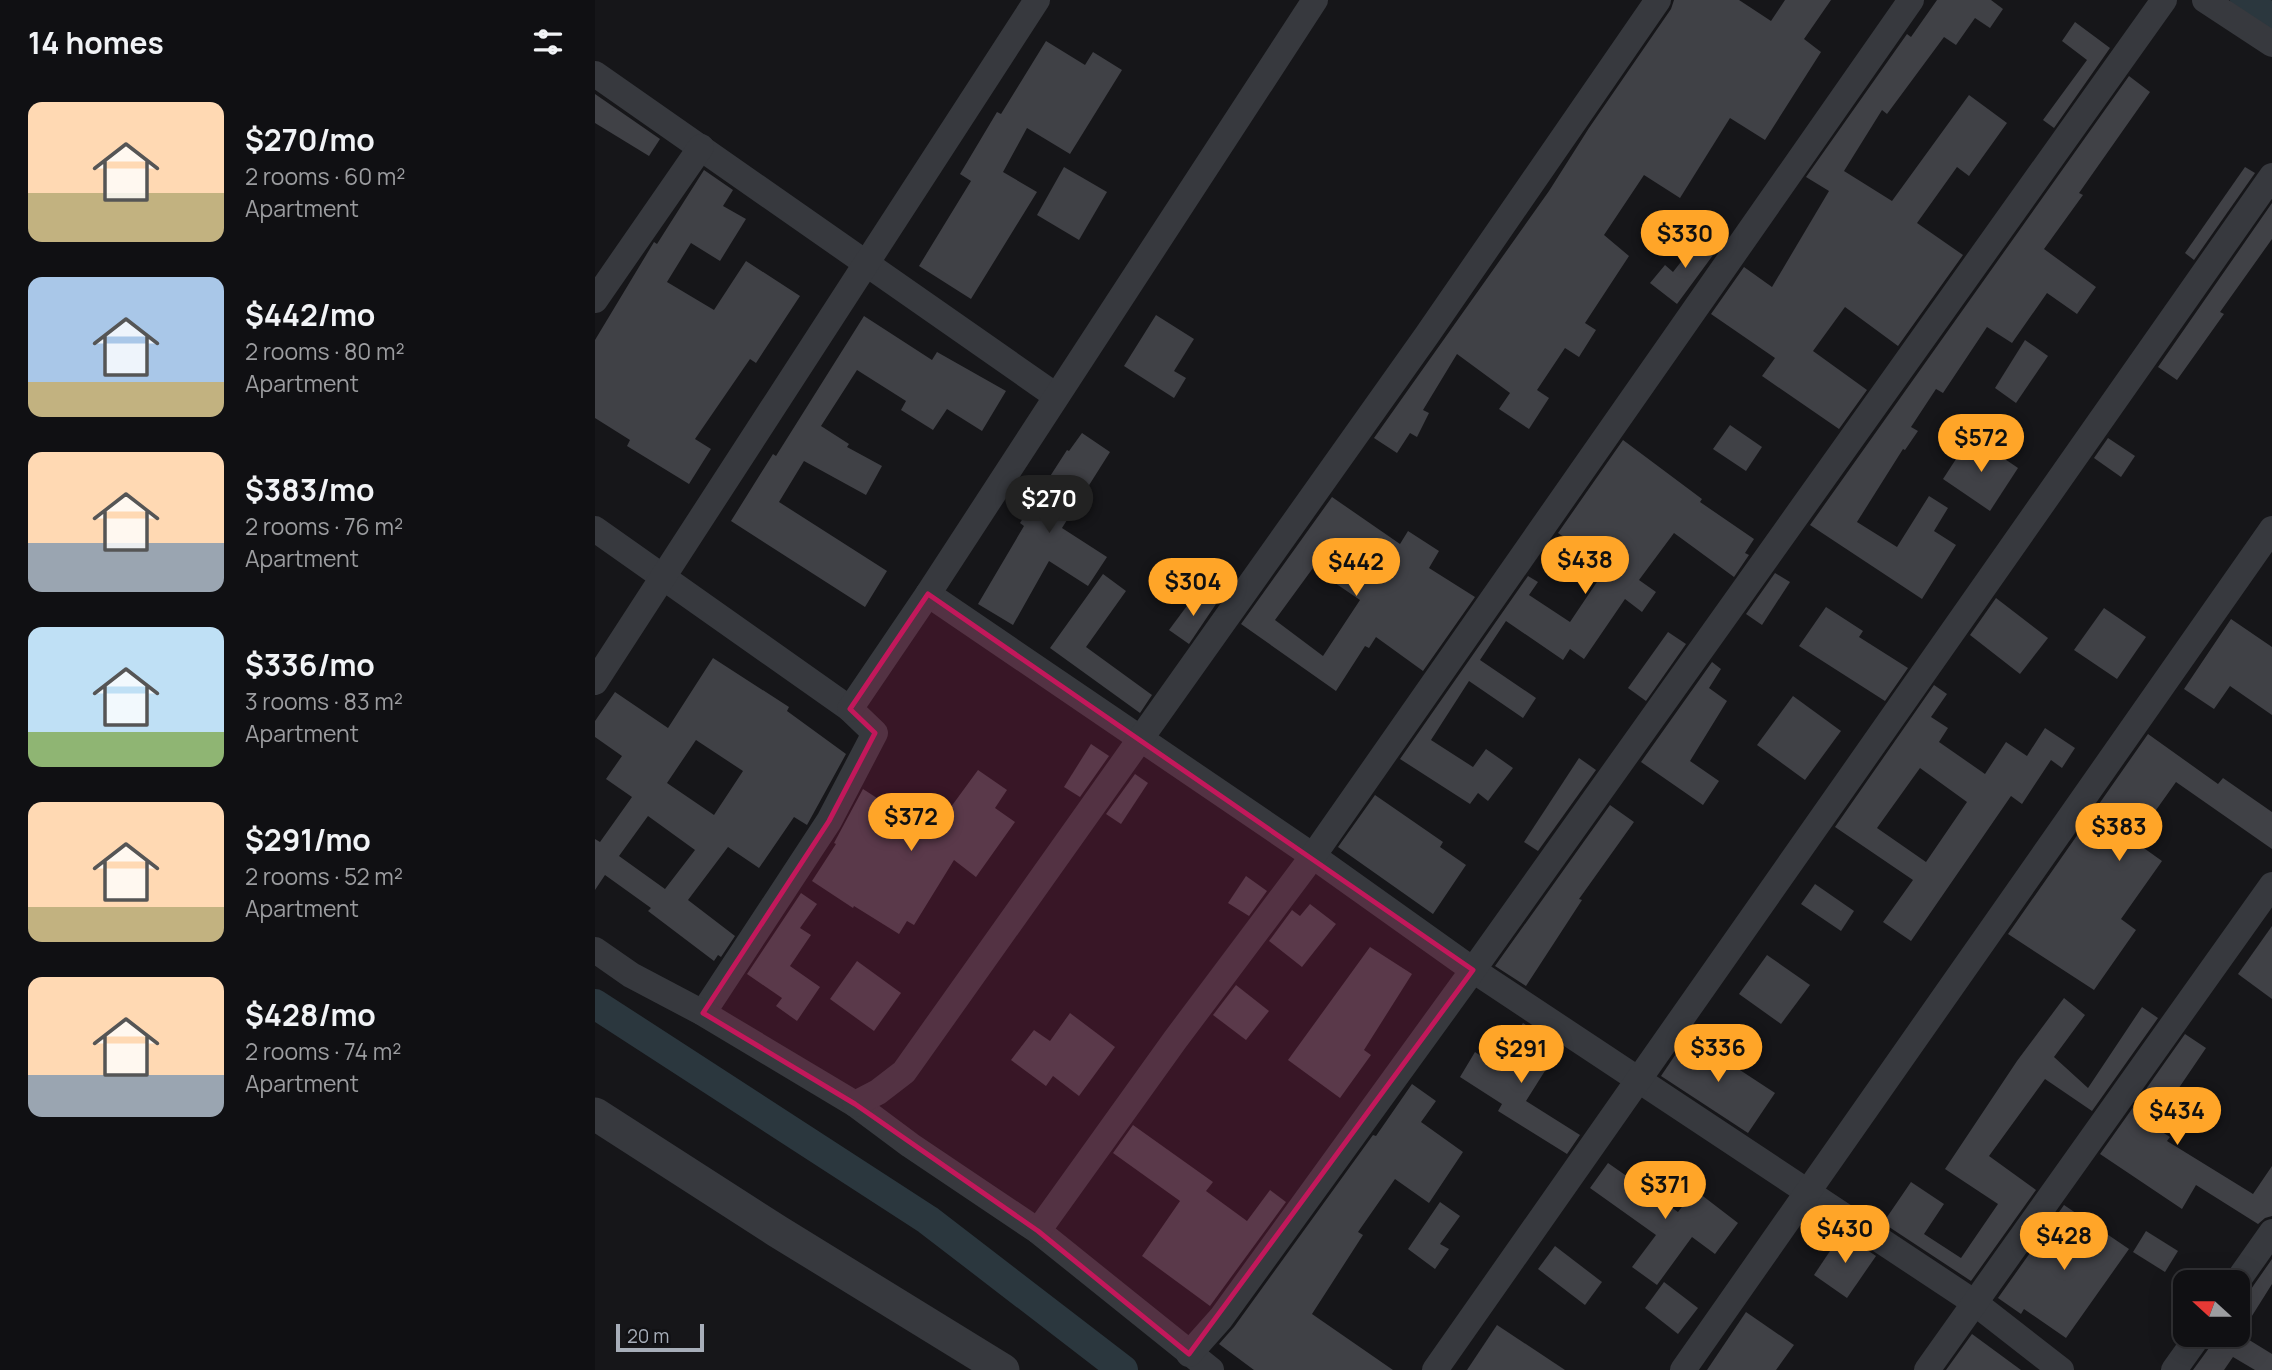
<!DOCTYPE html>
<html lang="en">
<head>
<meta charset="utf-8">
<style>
  body { margin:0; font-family:Manrope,sans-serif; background:#1e1e21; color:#f1f3f6; height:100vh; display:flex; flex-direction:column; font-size:26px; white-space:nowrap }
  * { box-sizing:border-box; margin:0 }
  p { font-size:23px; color:#9c9da0 }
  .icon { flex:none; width:38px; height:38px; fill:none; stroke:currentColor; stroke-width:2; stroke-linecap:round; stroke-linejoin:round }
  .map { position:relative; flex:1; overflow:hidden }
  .drawer { display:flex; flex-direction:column; background:#101013; width:595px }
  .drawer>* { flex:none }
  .needle { width:46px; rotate:291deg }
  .tools { position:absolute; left:1578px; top:1270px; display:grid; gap:14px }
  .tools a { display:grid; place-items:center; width:77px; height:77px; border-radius:14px; background:#101013; box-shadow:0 7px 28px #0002,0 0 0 2px #303033; font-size:35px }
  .scale { position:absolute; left:21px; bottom:18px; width:88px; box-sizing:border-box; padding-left:7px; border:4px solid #a7aeb9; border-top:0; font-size:19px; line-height:24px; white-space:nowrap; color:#a7aeb9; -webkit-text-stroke:5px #111114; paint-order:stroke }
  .price { position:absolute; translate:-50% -60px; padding:0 16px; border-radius:24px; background:#ffa528; color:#111; font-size:23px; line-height:46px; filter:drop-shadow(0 2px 4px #0008) }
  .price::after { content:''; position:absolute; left:50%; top:42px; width:21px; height:16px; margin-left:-10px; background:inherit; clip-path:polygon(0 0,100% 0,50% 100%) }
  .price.selected { background:#222; color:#fff }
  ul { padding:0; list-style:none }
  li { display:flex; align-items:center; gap:21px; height:175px; padding:0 28px }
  li span { display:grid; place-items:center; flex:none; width:196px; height:140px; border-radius:14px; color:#555 }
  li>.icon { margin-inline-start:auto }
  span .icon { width:84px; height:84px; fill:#fffc; stroke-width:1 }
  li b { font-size:30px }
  h2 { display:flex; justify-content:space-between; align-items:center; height:84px; padding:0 28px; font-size:30px }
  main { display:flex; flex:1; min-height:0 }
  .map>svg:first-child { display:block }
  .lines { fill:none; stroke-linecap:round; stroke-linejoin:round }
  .canal { stroke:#2b373e; stroke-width:30 }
  .building { fill:#404146; fill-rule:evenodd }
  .minor { stroke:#37393e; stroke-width:26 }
  .tertiary { stroke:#37393e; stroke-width:33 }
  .marked { fill:#c2185b; fill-opacity:0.2; stroke:#c2185b; stroke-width:5; stroke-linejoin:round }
</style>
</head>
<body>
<main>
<section class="drawer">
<h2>14 homes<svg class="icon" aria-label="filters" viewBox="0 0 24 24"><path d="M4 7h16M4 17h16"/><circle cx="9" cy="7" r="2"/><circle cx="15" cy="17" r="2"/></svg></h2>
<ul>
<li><span style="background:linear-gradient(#ffd9b3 65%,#c2b280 0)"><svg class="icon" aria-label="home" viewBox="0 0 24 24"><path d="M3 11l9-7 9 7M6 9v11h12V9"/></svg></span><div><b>$270/mo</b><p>2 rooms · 60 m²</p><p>Apartment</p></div></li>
<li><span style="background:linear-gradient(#a9c7e8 75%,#c2b280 0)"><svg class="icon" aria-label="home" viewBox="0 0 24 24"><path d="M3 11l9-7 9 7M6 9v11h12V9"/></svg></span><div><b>$442/mo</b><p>2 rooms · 80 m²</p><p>Apartment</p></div></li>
<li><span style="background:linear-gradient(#ffd9b3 65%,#9aa5b1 0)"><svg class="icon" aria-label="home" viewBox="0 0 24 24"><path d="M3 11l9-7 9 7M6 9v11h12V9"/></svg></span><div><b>$383/mo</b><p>2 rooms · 76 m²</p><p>Apartment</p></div></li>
<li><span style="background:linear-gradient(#bfe0f5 75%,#8fb573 0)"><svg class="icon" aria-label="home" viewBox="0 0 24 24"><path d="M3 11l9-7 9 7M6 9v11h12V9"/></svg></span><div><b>$336/mo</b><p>3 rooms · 83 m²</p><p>Apartment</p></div></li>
<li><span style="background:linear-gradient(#ffd9b3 75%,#c2b280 0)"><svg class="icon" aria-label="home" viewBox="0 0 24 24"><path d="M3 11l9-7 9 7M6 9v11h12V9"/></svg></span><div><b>$291/mo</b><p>2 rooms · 52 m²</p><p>Apartment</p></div></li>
<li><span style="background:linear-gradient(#ffd9b3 70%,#9aa5b1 0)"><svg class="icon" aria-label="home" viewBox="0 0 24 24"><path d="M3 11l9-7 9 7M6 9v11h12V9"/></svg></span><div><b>$428/mo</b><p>2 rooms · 74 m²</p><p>Apartment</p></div></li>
</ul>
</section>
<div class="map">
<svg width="1677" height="1370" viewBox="0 0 1677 1370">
  <rect width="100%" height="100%" fill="#161619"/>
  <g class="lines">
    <g class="canal">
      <polyline points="1650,0 1677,19"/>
      <polyline points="0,1004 333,1220 528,1370"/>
    </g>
  </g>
  <g class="building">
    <polygon points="1079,0 1144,0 1176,21 1190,0 1236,0 1209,39 1226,52 1170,140 1135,118 1085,198 1049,175 1009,235 1034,256 990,323 1001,330 984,357 970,348 942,390 954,398 934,429 904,409 915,393 862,354 828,410 834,413 822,437 815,433 802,453 779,438 954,191 994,128 1076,9"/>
    <polygon points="1342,0 1396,0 1408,9 1395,28 1380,18 1361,45 1349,37 1292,114 1287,110 1249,171 1297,201 1374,95 1412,123 1374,176 1362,167 1322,223 1368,255 1303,346 1250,307 1218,351 1272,390 1244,429 1167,376 1180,358 1116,314 1149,267 1177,287 1234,191 1211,177 1312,34 1316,37"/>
    <polygon points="1480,22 1515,48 1459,128 1448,120 1492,60 1467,41"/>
    <polygon points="451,41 490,65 498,52 527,70 475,154 432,128 408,172 442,192 376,299 324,266 376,181 365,174 402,112 406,114"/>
    <polygon points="1534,76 1555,92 1484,193 1488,195 1449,249 1501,287 1482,314 1452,293 1417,343 1392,327 1348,393 1341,389 1316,427 1323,431 1310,450 1308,449 1262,522 1302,547 1334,496 1353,508 1339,531 1361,545 1327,599 1215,525"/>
    <polygon points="0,94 65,139 54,156 0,123"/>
    <polygon points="469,167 512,192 484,240 442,215"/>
    <polygon points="1650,167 1660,173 1599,260 1590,253"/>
    <polygon points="109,170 138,190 128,206 151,219 125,261 96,243 72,282 119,310 151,261 205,296 161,363 155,359 100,439 116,449 94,484 32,446 35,440 0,418 0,340 59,242 62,244"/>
    <polygon points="1677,203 1677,239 1625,312 1629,314 1582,380 1563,367"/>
    <polygon points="1108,234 1124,247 1082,304 1055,283 1070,265 1078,272"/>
    <polygon points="561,315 599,339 579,371 591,378 579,398 529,366"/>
    <polygon points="269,316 337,360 342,352 411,391 387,431 352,409 338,430 306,410 311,401 262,370 226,426 254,444 252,447 287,466 271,495 209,461 184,502 292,571 270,607 136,521 178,454 181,456"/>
    <polygon points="1430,340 1453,356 1421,403 1400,388"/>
    <polygon points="1135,425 1167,447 1151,471 1118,449"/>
    <polygon points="487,433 515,452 467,528 512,557 493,586 454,561 418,625 383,604 429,526 425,523 472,450 474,451"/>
    <polygon points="1376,436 1423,468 1395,511 1348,479"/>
    <polygon points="1513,438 1540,456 1526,477 1499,458"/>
    <polygon points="1028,440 1107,499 1105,502 1159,539 1150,553 1154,555 1139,577 1079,533 1044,580 1061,592 1047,612 1030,599 989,659 975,649 968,660 911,621 885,660 941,698 928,718 874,681 836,740 878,767 891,749 918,768 893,801 883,793 875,804 805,759 933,576 943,582 934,595 975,622 1012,567 963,533"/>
    <path d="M737 497 805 544 813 531 844 551 834 568 880 597 828 671 781 637 774 648 770 646 741 691 646 624ZM718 568 765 600 728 656 680 620Z"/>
    <polygon points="1180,573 1195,582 1167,625 1151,614"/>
    <polygon points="508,574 531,591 491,647 557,695 545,713 455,648"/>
    <polygon points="603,591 621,604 594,644 574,630"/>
    <polygon points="1401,598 1453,638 1425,674 1375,635"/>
    <polygon points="1231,607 1268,631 1264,637 1313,668 1290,701 1204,646"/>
    <polygon points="1509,608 1551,637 1522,679 1479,650"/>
    <polygon points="1636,619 1677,647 1677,715 1635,686 1619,709 1589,689"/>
    <polygon points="1073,632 1091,644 1051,701 1033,688"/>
    <path d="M118 658 194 707 192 711 251 754 212 825 199 817 164 868 133 847 93 900 140 936 126 957 123 955 119 961 53 911 56 908 10 875 0 890V839L5 842 37 797 11 779 27 756 0 737V721L20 692 73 728ZM101 740 148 771 119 815 72 783ZM53 816 100 850 70 889 24 856Z"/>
    <polygon points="1117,662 1126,669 1114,688 1132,701 1095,761 1124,781 1108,805 1046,762"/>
    <path d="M1339 685 1352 694 1336 717 1353 728 1344 742 1390 774 1411 742 1432 756 1450 728 1480 748 1467 768 1456 760 1427 804 1416 796 1316 941 1288 922 1318 880 1240 827ZM1325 768 1372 802 1331 862 1282 828Z"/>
    <polygon points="1198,696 1246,731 1210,780 1162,745"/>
    <polygon points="1553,734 1623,784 1628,778 1677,812 1677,849 1581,782 1539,841 1567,861 1526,919 1541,930 1499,990 1413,934"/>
    <polygon points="496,744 514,756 485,797 469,787"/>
    <polygon points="984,758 1001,770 943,851 929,842"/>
    <polygon points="383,770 412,790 400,808 420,822 381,877 359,860 319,925 312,921 304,934 259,906 258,908 217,881 241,844 239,843 268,789 285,800 282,804 334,837"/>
    <polygon points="540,774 553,783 526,824 511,814"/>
    <polygon points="780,795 848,842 845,847 871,865 838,914 743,847"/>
    <polygon points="1015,805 1039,822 984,899 987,900 931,986 900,966"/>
    <polygon points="651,876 672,891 654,916 633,903"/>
    <polygon points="1220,884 1259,911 1246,931 1206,904"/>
    <polygon points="206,893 222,904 205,928 216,935 195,966 225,987 202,1021 181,1006 187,998 152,974"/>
    <polygon points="715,904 741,924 707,967 674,941 697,910 705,916"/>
    <polygon points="1677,926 1677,999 1643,974"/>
    <polygon points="775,947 817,974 769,1050 776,1055 745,1098 693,1060"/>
    <polygon points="1172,955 1215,985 1186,1024 1144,994"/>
    <polygon points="262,961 306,993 279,1031 235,999"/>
    <polygon points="641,985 674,1011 651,1040 618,1015"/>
    <polygon points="1469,998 1490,1015 1459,1057 1493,1088 1547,1007 1563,1018 1497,1111 1450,1079 1394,1156 1441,1190 1376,1281 1288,1223 1316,1182 1349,1204 1329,1234 1366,1258 1403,1204 1350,1169 1422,1061"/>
    <polygon points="475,1013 520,1047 484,1096 458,1076 451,1086 416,1060 439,1030 455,1041"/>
    <polygon points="928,1023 965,1047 931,1101 985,1135 972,1154 903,1111 907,1104 865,1077 880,1052 901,1066"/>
    <polygon points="1590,1034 1611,1048 1558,1126 1575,1137 1572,1141 1658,1194 1677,1166 1677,1216 1670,1218 1663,1224 1601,1185 1587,1209 1505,1154"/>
    <polygon points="1093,1036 1180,1093 1153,1133 1066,1076"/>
    <polygon points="817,1084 841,1101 826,1122 868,1152 834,1203 800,1179 763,1232 768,1235 717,1314 798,1370 659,1370 624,1344 639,1327 778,1135 781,1136"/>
    <polygon points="538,1125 618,1182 611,1191 652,1221 675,1190 691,1202 615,1306 547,1256 585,1201 518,1153"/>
    <polygon points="1013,1163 1083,1212 1100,1190 1143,1223 1120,1254 1097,1237 1062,1285 1037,1267 1061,1235 995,1188"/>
    <polygon points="845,1202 865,1216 845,1244 854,1249 840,1269 813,1249"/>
    <polygon points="1469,1205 1534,1249 1471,1338 1429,1309 1426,1314 1403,1298"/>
    <polygon points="1551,1231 1583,1251 1570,1272 1538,1252"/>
    <polygon points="1247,1233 1281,1256 1252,1298 1219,1275"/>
    <polygon points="960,1246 1007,1282 990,1305 943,1269"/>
    <polygon points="1677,1259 1677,1284 1645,1335 1652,1335 1651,1338 1677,1354 1677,1370 1660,1370 1638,1357 1629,1370 1598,1370 1617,1344 1620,1335 1643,1335 1643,1298 1654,1292"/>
    <polygon points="1069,1282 1103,1308 1083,1334 1050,1308"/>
    <polygon points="1151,1312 1199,1345 1181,1370 1112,1370"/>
    <polygon points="902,1325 970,1370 872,1370"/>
    <polygon points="1377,1334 1426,1370 1351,1370"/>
  </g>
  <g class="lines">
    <g class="minor">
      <polyline points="1610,0 1677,44"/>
      <polyline points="0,74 461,396"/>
      <polyline points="0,300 106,147"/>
      <polyline points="0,529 255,709 280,733 234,821 108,1013"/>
      <polyline points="333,594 718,856 878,970 1380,1303 1466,1370"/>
      <polyline points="0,682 442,0"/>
      <polyline points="255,709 333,594 720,0"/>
      <polyline points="0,950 36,975 108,1013 260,1104 315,1145 443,1231 616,1370"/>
      <polyline points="260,1104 283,1092 309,1072 832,335 1063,0"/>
      <polyline points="443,1231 580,1040 718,856 1316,0"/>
      <polyline points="1641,1283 1677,1232"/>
      <polyline points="594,1354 626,1318 878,970 1569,0"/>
      <polyline points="840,1370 1677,176"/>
      <polyline points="1088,1370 1677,529"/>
      <polyline points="1332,1370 1677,885"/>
      <polyline points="1579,1370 1604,1335"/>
    </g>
    <polyline class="tertiary" points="0,1114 182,1231 408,1370"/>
  </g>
  <path class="marked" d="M333 594 878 970 594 1354 443 1231 260 1104 108 1013 234 821 280 733 255 709Z"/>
</svg>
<div class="tools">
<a><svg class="needle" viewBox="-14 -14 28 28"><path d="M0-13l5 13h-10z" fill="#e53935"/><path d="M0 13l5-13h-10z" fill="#9c9da0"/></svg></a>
</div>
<div class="scale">20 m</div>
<b class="price" style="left:1090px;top:270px">$330</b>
<b class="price" style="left:1386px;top:474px">$572</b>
<b class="price selected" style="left:454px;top:535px">$270</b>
<b class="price" style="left:990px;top:596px">$438</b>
<b class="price" style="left:761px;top:598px">$442</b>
<b class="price" style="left:598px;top:618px">$304</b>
<b class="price" style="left:316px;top:853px">$372</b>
<b class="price" style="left:1524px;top:863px">$383</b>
<b class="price" style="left:1123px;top:1084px">$336</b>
<b class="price" style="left:926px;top:1085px">$291</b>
<b class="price" style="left:1582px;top:1147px">$434</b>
<b class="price" style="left:1070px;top:1221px">$371</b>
<b class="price" style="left:1250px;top:1265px">$430</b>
<b class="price" style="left:1469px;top:1272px">$428</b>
</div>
</main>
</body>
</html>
